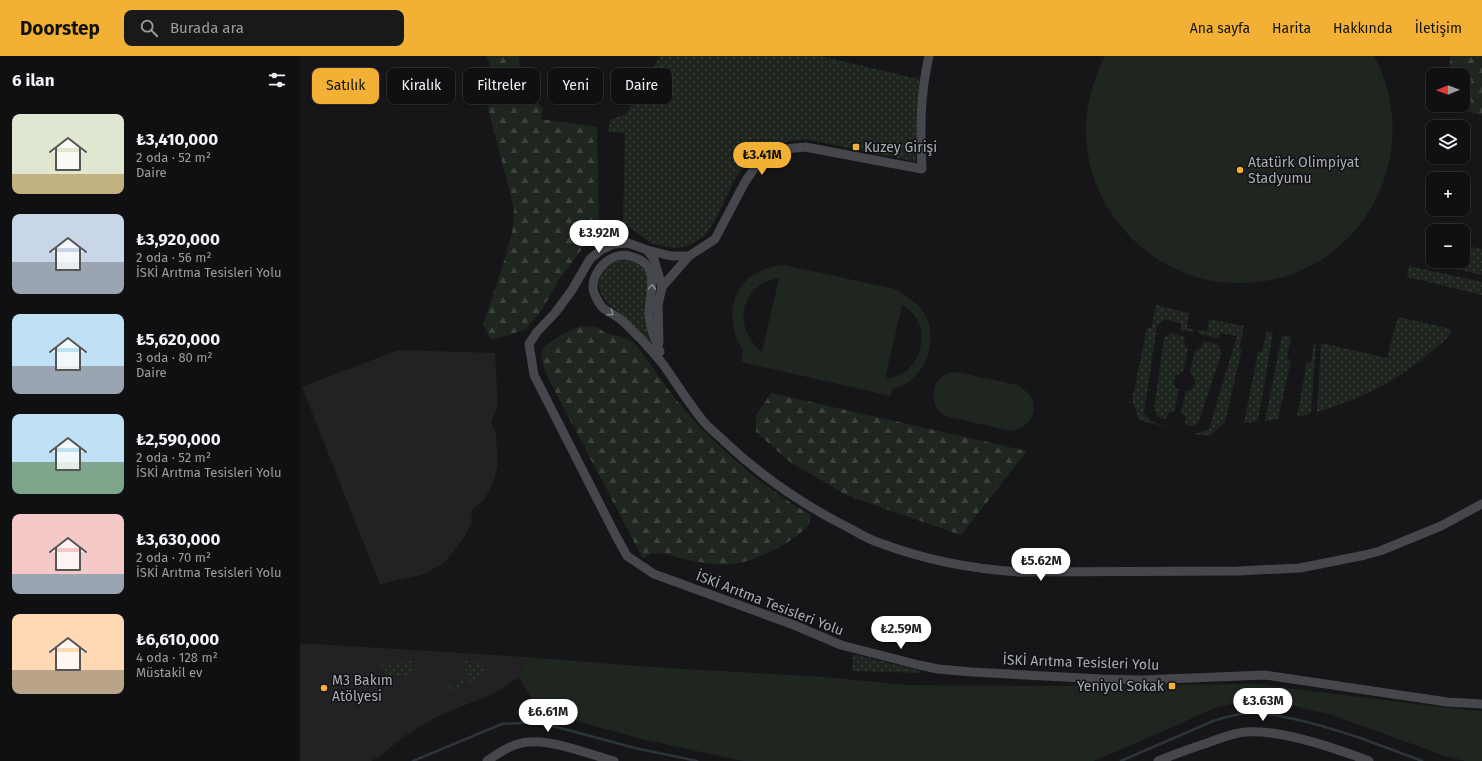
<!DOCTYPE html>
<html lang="tr">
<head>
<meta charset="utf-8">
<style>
  body { margin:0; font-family:"Fira Sans",sans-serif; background:#19191b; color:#f1f3f6; height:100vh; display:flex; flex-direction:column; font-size:15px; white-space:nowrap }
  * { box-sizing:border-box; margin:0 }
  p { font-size:13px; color:#9c9d9f }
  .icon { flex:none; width:22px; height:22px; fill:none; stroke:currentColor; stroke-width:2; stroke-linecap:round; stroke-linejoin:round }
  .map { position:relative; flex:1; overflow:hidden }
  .details { display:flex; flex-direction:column; background:#101012; width:300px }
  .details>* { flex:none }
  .hud { position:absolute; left:12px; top:12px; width:380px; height:36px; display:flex; gap:8px }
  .needle { width:26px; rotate:269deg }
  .controls { position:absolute; left:1126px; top:12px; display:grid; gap:8px }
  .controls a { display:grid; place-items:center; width:44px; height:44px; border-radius:8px; background:#101012; box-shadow:0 1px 3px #0004,0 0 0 1px #303032; font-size:20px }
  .price { position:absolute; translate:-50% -34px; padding:0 9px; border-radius:14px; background:#fff; color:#222; font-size:13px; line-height:26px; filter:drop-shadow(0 1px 2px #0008) }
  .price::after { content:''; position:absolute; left:50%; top:24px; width:12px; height:9px; margin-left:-6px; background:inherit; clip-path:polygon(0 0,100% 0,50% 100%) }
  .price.current { background:#f2b134; color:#111 }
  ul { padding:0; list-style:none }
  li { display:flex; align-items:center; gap:12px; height:100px; padding:0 12px }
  li span { display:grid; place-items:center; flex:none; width:112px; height:80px; border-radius:8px; color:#555 }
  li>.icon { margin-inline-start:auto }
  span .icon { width:48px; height:48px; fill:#fffc; stroke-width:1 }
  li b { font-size:17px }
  h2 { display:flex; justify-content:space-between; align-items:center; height:48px; padding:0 12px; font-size:17px }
  .tag { padding:0 14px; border-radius:8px; background:#101012; box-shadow:0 1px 3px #0004,0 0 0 1px #303032; font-size:14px; line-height:36px }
  .tag.current { background:#f2b134; color:#111 }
  header { display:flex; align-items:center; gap:24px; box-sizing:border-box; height:56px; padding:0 20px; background:#f2b134; color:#111 }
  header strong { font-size:19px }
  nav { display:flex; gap:22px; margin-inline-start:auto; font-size:14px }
  .search { width:280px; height:36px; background:#19191b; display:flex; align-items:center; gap:10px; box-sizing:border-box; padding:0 14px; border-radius:8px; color:#9c9d9f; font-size:15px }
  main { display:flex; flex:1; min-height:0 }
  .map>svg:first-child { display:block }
  .built { fill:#222225 }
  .grass { fill:url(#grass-dots) }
  .forest { fill:url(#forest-firs) }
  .park { fill:#1e261f; fill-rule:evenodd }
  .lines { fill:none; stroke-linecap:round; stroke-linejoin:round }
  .stream { stroke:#2c353c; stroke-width:2.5 }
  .secondary { stroke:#45474d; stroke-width:9 }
  .oneway { stroke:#858993 }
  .poi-dot { fill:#f2b134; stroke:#111113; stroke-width:1.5 }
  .labels { text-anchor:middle; stroke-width:3; stroke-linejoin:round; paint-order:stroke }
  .poi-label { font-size:14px; fill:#a8adb8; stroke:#111113; text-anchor:start }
  .street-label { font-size:14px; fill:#a8adb8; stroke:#111113 }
</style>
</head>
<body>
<header>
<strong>Doorstep</strong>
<div class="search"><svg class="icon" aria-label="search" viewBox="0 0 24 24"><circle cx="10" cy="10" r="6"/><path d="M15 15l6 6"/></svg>Burada ara</div>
<nav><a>Ana sayfa</a><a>Harita</a><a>Hakkında</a><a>İletişim</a></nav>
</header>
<main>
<section class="details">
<h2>6 ilan<svg class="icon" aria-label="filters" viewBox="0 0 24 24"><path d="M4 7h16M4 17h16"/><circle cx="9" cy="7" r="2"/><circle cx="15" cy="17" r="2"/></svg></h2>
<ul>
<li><span style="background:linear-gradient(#dfe7d0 75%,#c2b280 0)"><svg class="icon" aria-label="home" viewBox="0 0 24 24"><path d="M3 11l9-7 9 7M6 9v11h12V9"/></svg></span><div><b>₺3,410,000</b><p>2 oda · 52 m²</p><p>Daire</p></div></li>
<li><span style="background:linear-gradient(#c9d6e8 60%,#9aa5b1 0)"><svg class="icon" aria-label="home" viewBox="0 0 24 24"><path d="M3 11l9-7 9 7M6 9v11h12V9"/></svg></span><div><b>₺3,920,000</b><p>2 oda · 56 m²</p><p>İSKİ Arıtma Tesisleri Yolu</p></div></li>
<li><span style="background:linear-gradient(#bfe0f5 65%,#9aa5b1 0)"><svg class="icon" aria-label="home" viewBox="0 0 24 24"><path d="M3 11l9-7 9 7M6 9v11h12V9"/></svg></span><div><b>₺5,620,000</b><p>3 oda · 80 m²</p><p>Daire</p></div></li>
<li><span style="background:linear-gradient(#bfe0f5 60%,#7fa58c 0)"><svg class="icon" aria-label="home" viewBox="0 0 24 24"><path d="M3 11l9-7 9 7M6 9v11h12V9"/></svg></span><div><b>₺2,590,000</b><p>2 oda · 52 m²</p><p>İSKİ Arıtma Tesisleri Yolu</p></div></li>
<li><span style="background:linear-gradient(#f6c9c9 75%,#9aa5b1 0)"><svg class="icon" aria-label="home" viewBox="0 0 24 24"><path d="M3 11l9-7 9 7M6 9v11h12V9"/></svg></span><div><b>₺3,630,000</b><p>2 oda · 70 m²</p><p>İSKİ Arıtma Tesisleri Yolu</p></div></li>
<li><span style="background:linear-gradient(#ffd9b3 70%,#b9a48a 0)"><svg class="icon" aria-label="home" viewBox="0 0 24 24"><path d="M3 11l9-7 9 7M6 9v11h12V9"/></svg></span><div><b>₺6,610,000</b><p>4 oda · 128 m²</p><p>Müstakil ev</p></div></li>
</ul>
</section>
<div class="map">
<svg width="1182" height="705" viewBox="0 0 1182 705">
  <defs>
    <pattern id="grass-dots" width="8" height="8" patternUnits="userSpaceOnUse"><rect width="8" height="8" fill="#1e261f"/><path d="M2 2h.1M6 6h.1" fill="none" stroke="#3c433d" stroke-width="1.8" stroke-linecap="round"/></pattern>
    <pattern id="forest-firs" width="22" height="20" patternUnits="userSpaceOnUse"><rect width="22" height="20" fill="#1e261f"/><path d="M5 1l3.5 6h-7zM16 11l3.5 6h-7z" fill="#3c433d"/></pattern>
  </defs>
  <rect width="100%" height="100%" fill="#161618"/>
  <g class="built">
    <polygon points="98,294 195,297 198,349 191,366 196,379 198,407 195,421 190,433 183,445 171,454 172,465 164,482 144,507 122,519 80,528 2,331"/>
    <polygon points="0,587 225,601 219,621 193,638 138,660 105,680 80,700 71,705 0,705"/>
  </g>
  <g class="grass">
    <polygon points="360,0 519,0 619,23 616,64 616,106 506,83 479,87 455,99 437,119 415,164 405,180 387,190 375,192 352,188 323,166 325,77 308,76 310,64 326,58"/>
    <polygon points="1131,186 1133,187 1133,205 1163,205 1163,189 1182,193 1182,219 1126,206"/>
    <path d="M322 203C363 209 344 245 347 272 348 281 351 288 354 296 345 285 337 273 327 263 321 256 311 252 306 245 290 226 303 208 322 203Z"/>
    <polygon points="1109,210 1182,226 1182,239 1107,221"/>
    <polygon points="856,249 889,257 887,272 895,274 894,276 881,274 881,268 866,263 857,270 844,357 851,365 870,372 839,364 832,344 847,272 851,272"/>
    <path d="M1098 261 1151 273C1150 282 1141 287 1134 293 1100 324 1061 343 1017 356L1021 287 1087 302Z"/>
    <polygon points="909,263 944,270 939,293 942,293 925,366 910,380 895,378 909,373 937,280 920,277 919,283 898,277 898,274 907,275"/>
    <polygon points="967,275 973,277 958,365 944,367 958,296 962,296"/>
    <path d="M872 277 885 281 884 288 888 293 883 316 875 320C872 327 873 330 879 334L874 356 869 357 866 363 858 361 854 353 864 282Z"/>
    <polygon points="982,279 991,281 987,302 991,304 978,363 965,365"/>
    <path d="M904 285 917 288 922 296 899 365 895 370H891L885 368 886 362 881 356 886 335 891 334 895 326 892 319 890 316 895 295C900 293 902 290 904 285Z"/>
    <polygon points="1014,287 1016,287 1011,357 997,361 1007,306 1011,307"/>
    <polygon points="553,598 620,615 620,617 552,615"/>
    <path d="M165 604 185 609V614C174 626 163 631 148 636L146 631 167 623Z"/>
    <polygon points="112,605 112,619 90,619 80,608"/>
  </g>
  <g class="forest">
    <path d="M186 0H219C220 22 229 37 243 53L241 63 297 71 299 162 296 174 260 222 241 255 225 274 191 284 183 268 202 212 212 177 214 152 188 52 192 12Z"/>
    <polygon points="1151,0 1182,0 1182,59 1140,49 1163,49 1163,19 1147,19"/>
    <path d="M281 270 297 271 306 277 326 282 336 289 373 340 398 369 425 395 457 423 491 447 511 459C510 463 509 468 507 471 505 474 501 476 498 479 482 492 446 509 425 509 414 509 402 506 392 505 377 502 357 491 344 502L342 501 248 322C245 314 240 303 242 295 245 286 273 273 281 270Z"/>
    <polygon points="471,337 727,395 661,479 548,440 490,406 456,376 456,360"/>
  </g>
  <g class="park">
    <path d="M805 0H1074C1095 38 1098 83 1084 124 1074 153 1055 179 1031 197 1005 217 973 227 941 227 860 229 789 161 786 80 785 52 792 25 805 0Z"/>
    <path d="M484 209 595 233C607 240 621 249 627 262 636 284 627 315 607 327 602 330 597 331 592 333L591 340 441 306 443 294C426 269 428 232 458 216 466 212 475 210 484 209ZM479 222 462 296C432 272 439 229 479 222ZM602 249C636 267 623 320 585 323Z"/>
    <path d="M656 316 718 329 727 336 733 344 734 356 729 366 721 372 711 375 649 361C645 359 641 358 638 354 630 343 633 323 647 318 649 316 654 317 656 316Z"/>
    <polygon points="225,601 352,611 524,621 608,629 760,630 957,628 1148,652 1182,655 1182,705 1165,705 1145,700 1032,659 978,646 950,644 915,652 823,693 793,705 443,705 346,684 239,655 219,621"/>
  </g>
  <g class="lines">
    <g class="stream">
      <polyline points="113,705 202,668 236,666 249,669 335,692 397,705"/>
      <path d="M821 705 913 665C926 661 939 657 952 657 967 657 980 660 994 663 1039 673 1080 689 1122 705"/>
    </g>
    <g class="secondary">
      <path d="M629 0C620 38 620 74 622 113L505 91 485 93 458 107 445 126 415 183 389 200H371L347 194 328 187 314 188 301 194 290 203 272 234 255 257 237 276 229 288 234 319 316 480 327 500 354 518 494 569 541 589 619 609 638 613 672 616 801 623 842 624 965 619 1147 646 1182 648"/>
      <polyline points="347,194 354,203 362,231 358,249 359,287"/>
      <polyline points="362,231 389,200"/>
      <path d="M360 296C355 284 350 272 349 259 349 236 363 208 330 200 312 195 292 214 293 232 293 237 299 247 302 251 307 256 314 258 320 263 327 268 333 276 340 282 348 291 358 301 365 311 378 330 390 349 404 366 410 373 418 379 424 385 462 421 505 450 551 473 560 478 570 484 580 487 625 504 672 513 720 516L938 515 1000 512 1065 499 1080 495 1141 470 1182 448"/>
      <path d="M187 705C200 696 213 687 229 686 251 683 292 699 314 705"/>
      <path d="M858 705C875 698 892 692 910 686 921 682 933 677 945 676 981 673 1035 692 1069 705"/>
    </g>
  </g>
  <defs><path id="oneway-chevron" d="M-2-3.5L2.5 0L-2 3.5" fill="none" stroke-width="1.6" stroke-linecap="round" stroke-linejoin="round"/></defs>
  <g class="oneway">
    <use href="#oneway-chevron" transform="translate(352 231) rotate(-86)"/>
    <use href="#oneway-chevron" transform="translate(311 257) rotate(34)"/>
  </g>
  <g class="poi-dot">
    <rect x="552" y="87" width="8" height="8" rx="2"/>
    <circle cx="940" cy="114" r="4"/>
    <rect x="868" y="626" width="8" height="8" rx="2"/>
    <circle cx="24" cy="632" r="4"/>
  </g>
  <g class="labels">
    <g class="poi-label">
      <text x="564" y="96">Kuzey Girişi</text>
      <text x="948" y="111">Atatürk Olimpiyat<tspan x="948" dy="16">Stadyumu</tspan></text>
      <text x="32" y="629">M3 Bakım<tspan x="32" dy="16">Atölyesi</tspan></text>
      <text x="864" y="635" text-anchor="end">Yeniyol Sokak</text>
    </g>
    <g class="street-label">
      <text transform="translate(470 547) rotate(21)" y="5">İSKİ Arıtma Tesisleri Yolu</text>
      <text transform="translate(781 606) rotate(2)" y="5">İSKİ Arıtma Tesisleri Yolu</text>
    </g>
  </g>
</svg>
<div class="controls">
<a><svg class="needle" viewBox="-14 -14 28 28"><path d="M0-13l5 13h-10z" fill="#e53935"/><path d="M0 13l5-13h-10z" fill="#9c9d9f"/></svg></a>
<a><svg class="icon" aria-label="layers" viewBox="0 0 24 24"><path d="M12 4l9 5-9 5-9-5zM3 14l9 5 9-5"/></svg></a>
<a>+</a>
<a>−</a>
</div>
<b class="price current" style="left:462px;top:120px">₺3.41M</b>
<b class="price" style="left:299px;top:198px">₺3.92M</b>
<b class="price" style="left:741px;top:526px">₺5.62M</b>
<b class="price" style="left:601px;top:594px">₺2.59M</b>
<b class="price" style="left:963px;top:666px">₺3.63M</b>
<b class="price" style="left:248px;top:677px">₺6.61M</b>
<div class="hud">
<a class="tag current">Satılık</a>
<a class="tag">Kiralık</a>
<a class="tag">Filtreler</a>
<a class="tag">Yeni</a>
<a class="tag">Daire</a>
</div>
</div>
</main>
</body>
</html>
